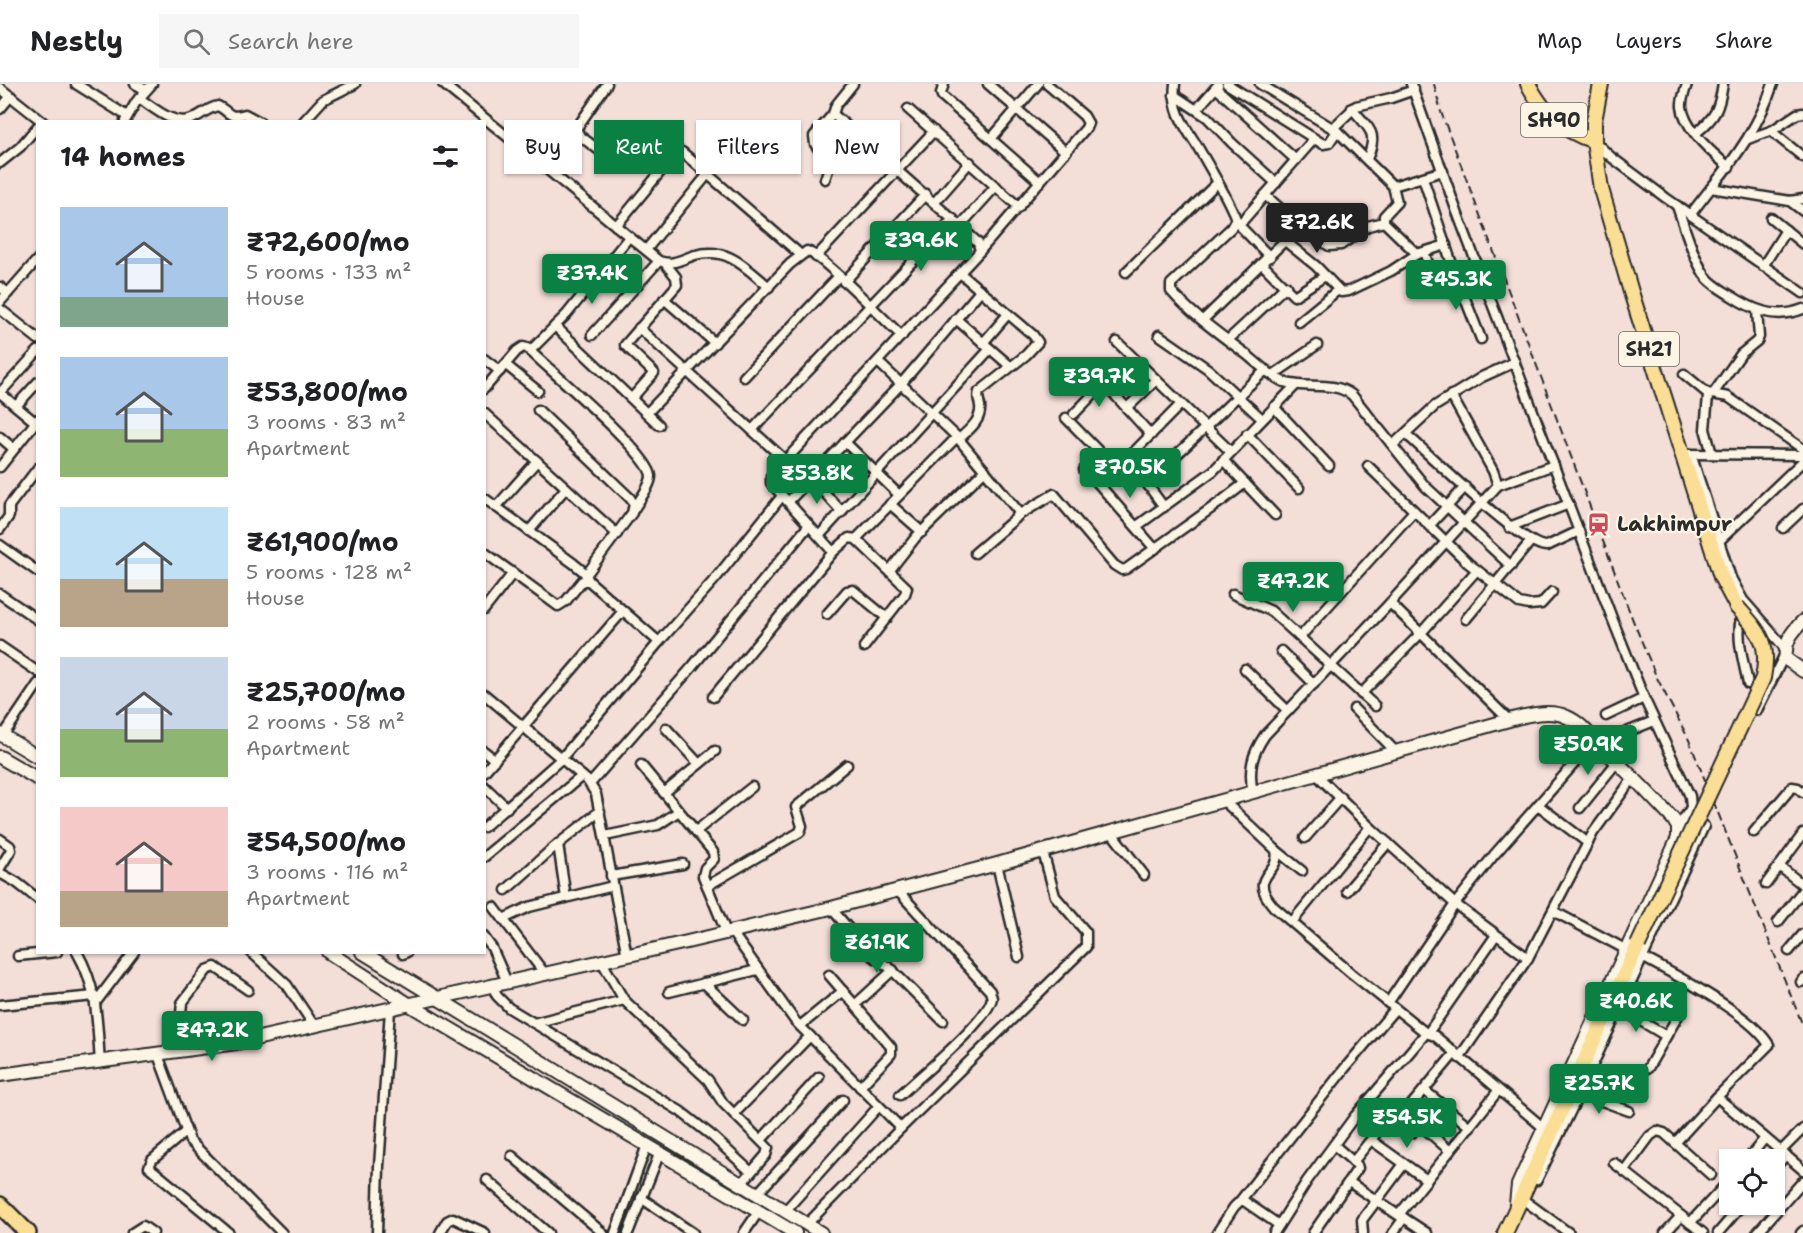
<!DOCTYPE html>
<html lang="en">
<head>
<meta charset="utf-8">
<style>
  body { margin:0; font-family:"Shantell Sans",sans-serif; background:#f6f6f6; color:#202124; height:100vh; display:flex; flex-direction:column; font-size:22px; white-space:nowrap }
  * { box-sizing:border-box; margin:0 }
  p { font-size:20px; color:#757577 }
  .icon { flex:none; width:33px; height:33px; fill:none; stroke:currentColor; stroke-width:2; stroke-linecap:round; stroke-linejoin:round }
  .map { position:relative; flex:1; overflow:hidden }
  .sheet { position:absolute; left:36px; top:36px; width:450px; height:834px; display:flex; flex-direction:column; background:#fff; border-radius:0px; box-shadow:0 2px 4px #0004 }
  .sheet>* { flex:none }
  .top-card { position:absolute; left:504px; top:36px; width:570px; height:54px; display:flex; gap:12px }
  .fabs { position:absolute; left:1719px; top:1065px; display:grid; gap:12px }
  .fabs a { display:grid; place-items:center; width:66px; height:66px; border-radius:0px; background:#fff; box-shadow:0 2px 4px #0004; font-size:30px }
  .price { position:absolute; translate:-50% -51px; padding:0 14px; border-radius:6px; background:#0b8043; color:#fff; font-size:20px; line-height:39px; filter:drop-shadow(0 2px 3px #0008) }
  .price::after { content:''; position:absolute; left:50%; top:36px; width:18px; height:14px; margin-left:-9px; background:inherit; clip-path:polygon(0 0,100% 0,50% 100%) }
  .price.on { background:#222; color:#fff }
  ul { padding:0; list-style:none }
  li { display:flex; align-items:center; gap:18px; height:150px; padding:0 24px }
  li span { display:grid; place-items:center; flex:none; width:168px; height:120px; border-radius:0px; color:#555 }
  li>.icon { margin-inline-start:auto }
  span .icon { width:72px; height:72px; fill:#fffc; stroke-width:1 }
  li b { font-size:26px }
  h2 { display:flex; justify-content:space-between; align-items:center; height:72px; padding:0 24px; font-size:26px }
  .pill { padding:0 21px; border-radius:0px; background:#fff; box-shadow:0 2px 4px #0004; font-size:21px; line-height:54px }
  .pill.on { background:#0b8043; color:#fff }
  header { display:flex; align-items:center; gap:36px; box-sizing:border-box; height:84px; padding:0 30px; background:#fff; border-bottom:2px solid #e0e0e0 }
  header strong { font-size:28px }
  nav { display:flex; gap:33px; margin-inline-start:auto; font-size:21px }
  .search { width:420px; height:54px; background:#f6f6f6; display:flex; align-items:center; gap:15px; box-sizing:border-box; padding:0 21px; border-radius:0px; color:#757577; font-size:22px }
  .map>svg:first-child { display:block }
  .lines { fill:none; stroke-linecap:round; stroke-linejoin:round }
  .street-casing { stroke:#2b2b2b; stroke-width:13 }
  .secondary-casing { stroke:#2b2b2b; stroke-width:16 }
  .primary-casing { stroke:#2b2b2b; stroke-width:18 }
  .highway-casing { stroke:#2b2b2b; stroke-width:20 }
  .street { stroke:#fcf5e5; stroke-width:8 }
  .secondary { stroke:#fcf5e5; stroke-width:12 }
  .primary { stroke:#fbde96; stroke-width:14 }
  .highway { stroke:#fbde96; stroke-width:15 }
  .rail { stroke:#2b2b2b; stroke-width:2; stroke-dasharray:9 4.5; stroke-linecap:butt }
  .primary-bridge-casing { stroke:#2b2b2b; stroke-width:18; stroke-linecap:butt }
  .primary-bridge { stroke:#fbde96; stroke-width:14 }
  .labels { text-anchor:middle; stroke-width:4.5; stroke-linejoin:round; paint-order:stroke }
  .shield { fill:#fcf5e5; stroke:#6a6863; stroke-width:1.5 }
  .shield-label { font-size:20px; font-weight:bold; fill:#2b2b2b }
  .poi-label { font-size:21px; font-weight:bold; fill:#2b2b2b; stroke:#fcf5e5; text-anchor:start }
</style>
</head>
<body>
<header>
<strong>Nestly</strong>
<div class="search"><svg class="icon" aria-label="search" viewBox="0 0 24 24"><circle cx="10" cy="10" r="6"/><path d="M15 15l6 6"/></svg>Search here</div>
<nav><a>Map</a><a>Layers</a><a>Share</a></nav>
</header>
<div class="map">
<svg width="1803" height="1149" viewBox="0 0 1803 1149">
  <rect width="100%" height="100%" fill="#f3ded8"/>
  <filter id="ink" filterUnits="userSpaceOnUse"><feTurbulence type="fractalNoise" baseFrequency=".0167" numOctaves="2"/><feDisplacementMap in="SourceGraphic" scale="12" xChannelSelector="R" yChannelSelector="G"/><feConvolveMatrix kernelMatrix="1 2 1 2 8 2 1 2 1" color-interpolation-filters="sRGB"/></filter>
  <g filter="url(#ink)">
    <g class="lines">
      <defs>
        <g id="street">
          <polyline points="76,0 127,32"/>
          <polyline points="135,0 146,6"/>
          <path d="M443 0 659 177C673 182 682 175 695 171 728 162 746 184 769 203"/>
          <polyline points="944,0 941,9 942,12 1040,98"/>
          <polyline points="988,0 1066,68"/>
          <path d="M1175 0C1172 25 1183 40 1196 60 1209 82 1227 112 1236 135L1231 144 1171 200V207C1192 231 1221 251 1246 270 1258 280 1270 292 1284 298 1306 306 1333 296 1352 311L1425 402 1511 482"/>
          <polyline points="1227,0 1323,60 1329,59 1337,47"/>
          <polyline points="1260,0 1337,47 1393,102 1443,87"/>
          <polyline points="1411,0 1457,128 1612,534 1644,614 1690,712 1691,724 1678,743"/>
          <path d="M1687 0C1685 7 1681 16 1682 23 1685 45 1713 70 1729 83"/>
          <polyline points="0,4 43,38"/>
          <polyline points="1216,4 1296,76"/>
          <polyline points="1174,11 1207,33 1232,59 1276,99"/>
          <path d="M139 14C153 23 174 43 192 35 201 31 208 24 218 22 232 29 227 35 245 30L260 38"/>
          <path d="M1352 24C1369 46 1379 47 1367 75"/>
          <polyline points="0,25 11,12"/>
          <polyline points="908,25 1019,123"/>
          <polyline points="1197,25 1218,1"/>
          <polyline points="125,37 136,18 152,0"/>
          <polyline points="303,38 323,16 355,0"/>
          <polyline points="1333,44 1356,22 1391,14 1414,6"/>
          <polyline points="1771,47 1803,73"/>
          <path d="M1696 49C1716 33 1719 25 1723 0"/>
          <polyline points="991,55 1038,0"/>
          <polyline points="1748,55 1773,46 1797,30 1803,29"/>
          <polyline points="1595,58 1611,73 1666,114 1803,209"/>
          <polyline points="607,72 580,52 576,45 607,0"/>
          <polyline points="0,79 20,63 38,42"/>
          <polyline points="1423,94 1455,189 1481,255"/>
          <polyline points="825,95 830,80 815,60 814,52 833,30"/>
          <polyline points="1393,102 1397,118 1384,132 1384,138 1417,170"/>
          <path d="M1711 104C1737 72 1760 40 1773 0"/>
          <polyline points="1265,111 1300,142 1329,162 1341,161 1368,142 1384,138"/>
          <polyline points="1790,117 1803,127"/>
          <polyline points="935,118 970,78"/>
          <path d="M1677 122C1684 141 1695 180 1707 194 1713 201 1722 206 1730 211 1753 226 1775 236 1803 225"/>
          <polyline points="1690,131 1711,104 1790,117 1803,115"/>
          <polyline points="1771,134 1803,160"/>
          <polyline points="1236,138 1270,173"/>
          <polyline points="1239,141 1314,55"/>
          <polyline points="616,142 671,75 675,70 682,68 801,171"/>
          <polyline points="960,142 996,102"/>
          <polyline points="1285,157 1316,182 1341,208 1349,207 1391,187 1417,170 1446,161"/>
          <polyline points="646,166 708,90"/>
          <polyline points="980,167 1086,44 1088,39 1084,32 1047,0"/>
          <polyline points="1424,168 1433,193 1437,195 1477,179"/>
          <polyline points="816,173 934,47"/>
          <polyline points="1262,180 1294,212 1325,192"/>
          <polyline points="1763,182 1786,146"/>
          <polyline points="1126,188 1217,99"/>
          <polyline points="844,198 926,110"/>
          <polyline points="0,203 8,209"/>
          <polyline points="664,215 715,259"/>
          <polyline points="0,218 38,175"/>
          <polyline points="0,225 38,255"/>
          <polyline points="956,235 1010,282"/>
          <polyline points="1203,236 1300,142"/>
          <polyline points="1299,238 1338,206"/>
          <polyline points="555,242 659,341"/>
          <polyline points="639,244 785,376"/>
          <polyline points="592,251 659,177"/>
          <polyline points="1159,251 1208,285 1262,335"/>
          <polyline points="1228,256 1286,202"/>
          <polyline points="1117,258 1230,367"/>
          <polyline points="983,259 1008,230"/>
          <polyline points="530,267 567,230 629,153"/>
          <polyline points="484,275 500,287"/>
          <polyline points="878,278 957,353 1019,428 1016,434 975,469"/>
          <polyline points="506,281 538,307"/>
          <polyline points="1095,289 1151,351"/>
          <polyline points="1684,290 1707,309 1708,312 1705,345 1712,370"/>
          <polyline points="1273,291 1317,261"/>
          <polyline points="744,293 838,193"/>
          <path d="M484 305 517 267 523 263 527 264C547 284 650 370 651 392 651 402 639 416 634 425"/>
          <polyline points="0,309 38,267"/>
          <polyline points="0,309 35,338"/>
          <polyline points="1707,309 1728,313 1803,365"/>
          <polyline points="1713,310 1741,270 1757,257 1759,253 1757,227"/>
          <polyline points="632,314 654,289 625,261 677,201 676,193 665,179"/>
          <polyline points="16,322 38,298"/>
          <polyline points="1274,323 1329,382"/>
          <polyline points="1127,324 1156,296"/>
          <polyline points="538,326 630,414 634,420 632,429 586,491"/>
          <polyline points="484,329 617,450"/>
          <path d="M647 329 790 180 807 167C822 171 885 237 902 252"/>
          <polyline points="1074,330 1104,299"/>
          <polyline points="1066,334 1115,384 1122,380 1181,320"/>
          <polyline points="752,346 953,135"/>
          <polyline points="1247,350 1299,404"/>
          <path d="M1406 350C1428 369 1525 465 1547 462L1579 447"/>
          <polyline points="0,353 14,365"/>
          <path d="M959 355C969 346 982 336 980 322 979 315 977 314 979 308L1026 271 1038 258 1033 251 960 189"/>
          <polyline points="845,358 899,411"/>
          <polyline points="1394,360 1435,322 1482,293 1515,278"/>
          <polyline points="1687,370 1803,371"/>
          <polyline points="1691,370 1731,494 1743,516 1784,563"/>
          <polyline points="1128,374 1164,423"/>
          <polyline points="1223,376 1275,431"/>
          <polyline points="1368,382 1468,479 1519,519 1529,521 1541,520 1552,508"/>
          <polyline points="0,383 38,335"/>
          <polyline points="1084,386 1096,397 1155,465"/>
          <polyline points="812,395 842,428"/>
          <path d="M1146 397C1188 364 1225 322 1266 286"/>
          <polyline points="1498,401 1554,381"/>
          <polyline points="484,414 573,479 584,488 588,495"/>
          <polyline points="788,418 901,300 981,206"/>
          <polyline points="890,420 922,448"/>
          <polyline points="496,423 537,377"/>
          <polyline points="1019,431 1054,410 1114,481 1122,486 1126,485 1223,416 1245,399"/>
          <polyline points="1137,442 1213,387 1296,301"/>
          <polyline points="1429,442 1465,403"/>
          <polyline points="1509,443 1569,420"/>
          <polyline points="1783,444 1803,425"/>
          <polyline points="0,445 9,432 9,422 38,384"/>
          <polyline points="529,447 566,404"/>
          <polyline points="819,452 990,265"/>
          <polyline points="856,455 957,353"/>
          <polyline points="1719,457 1803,377"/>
          <polyline points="0,461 38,488"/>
          <polyline points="484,468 558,522 566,517 582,497 589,497 659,558"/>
          <polyline points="833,468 849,454 856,455 907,504 905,510 864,563"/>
          <polyline points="890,486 916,453 985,386"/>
          <polyline points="0,510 38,536"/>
          <polyline points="1233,510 1271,527 1375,622"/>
          <polyline points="1390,519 1509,636"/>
          <polyline points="484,526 513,489"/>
          <path d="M1743 528C1734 550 1744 578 1748 600"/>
          <polyline points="827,530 847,507 853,506 887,534"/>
          <polyline points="1466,535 1531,457"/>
          <polyline points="1300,553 1414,427"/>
          <polyline points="0,562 38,588"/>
          <polyline points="1281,567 1314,600"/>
          <polyline points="1245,585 1288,627"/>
          <polyline points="484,610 587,696 596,710 627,872"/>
          <polyline points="1361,610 1421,549 1477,486"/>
          <polyline points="713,613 833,468 771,399 771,392 980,167 978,159 960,142 833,30 836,21 853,0"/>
          <polyline points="1354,625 1396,668"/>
          <polyline points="1757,626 1785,570"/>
          <polyline points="1606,632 1644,614"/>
          <polyline points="666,644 699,680"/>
          <polyline points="3,652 38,600"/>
          <polyline points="1617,652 1654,637"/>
          <polyline points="484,667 495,676"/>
          <polyline points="641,681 713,768 714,775 705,784 703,792 726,848"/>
          <polyline points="484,688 623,527"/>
          <polyline points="1317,691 1370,743 1455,820 1528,874"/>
          <polyline points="590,700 692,583 809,441"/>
          <polyline points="484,702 507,724"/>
          <polyline points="664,709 715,667"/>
          <path d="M1253 709C1248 686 1252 670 1265 651L1390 519 1498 401 1493 387 1451 311"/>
          <path d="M1224 717 1276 766C1282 791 1245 790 1274 823L1351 889 1426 949"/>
          <polyline points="1538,721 1588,759"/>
          <polyline points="1580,724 1617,678"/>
          <polyline points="484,743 561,675 659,558 716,494 782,412"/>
          <polyline points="696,747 752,703"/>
          <polyline points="1111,748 1144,791"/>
          <polyline points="1754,748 1792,703 1798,704 1803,708"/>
          <polyline points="605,752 658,741 679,727"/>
          <polyline points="1305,754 1341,713"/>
          <polyline points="0,755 10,762 11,766 0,784"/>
          <polyline points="558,760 566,814"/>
          <polyline points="1276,766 1302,787"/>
          <polyline points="484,773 582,692"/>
          <polyline points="997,780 1019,873"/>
          <polyline points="1779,782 1803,801"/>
          <polyline points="0,789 16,798 38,815"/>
          <polyline points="611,792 683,780"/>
          <polyline points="1766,800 1803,750"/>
          <polyline points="707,802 800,748 802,742 796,723 847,681"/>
          <polyline points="506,806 552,765 600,727"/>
          <path d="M898 807 990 907 992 914C988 937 920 992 900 1011"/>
          <polyline points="1347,807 1388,759"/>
          <polyline points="494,823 545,890"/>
          <polyline points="831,824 871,871 890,884 943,937"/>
          <polyline points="1553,827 1627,866"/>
          <polyline points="503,835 529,823 613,802"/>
          <polyline points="1292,838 1370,743"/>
          <polyline points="1778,838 1803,806"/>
          <polyline points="731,847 795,937 901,1044"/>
          <polyline points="484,853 492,864 507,898"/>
          <polyline points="1789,867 1803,850"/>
          <path d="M77 868C98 905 97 938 100 979"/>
          <polyline points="251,868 287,901 315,943"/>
          <polyline points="403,870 407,868"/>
          <polyline points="18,872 57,868"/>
          <path d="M1642 873C1674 890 1752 931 1769 961L1717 1013 1675 1059"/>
          <polyline points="602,878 624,916 708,996 723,1019 768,1064 766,1071 741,1100"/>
          <polyline points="829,891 891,963 891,970 860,1003"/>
          <polyline points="1801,898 1803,895"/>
          <polyline points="704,899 743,936"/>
          <polyline points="492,901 497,912 509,924 680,1027 711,1051 751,1088"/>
          <polyline points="1629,902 1674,925 1679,930 1648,984"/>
          <polyline points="669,908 757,886"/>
          <polyline points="96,918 134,868"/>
          <polyline points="1388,919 1455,820 1494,771 1595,656"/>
          <polyline points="0,921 95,912"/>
          <polyline points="855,921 893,886"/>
          <polyline points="1619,924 1666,952"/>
          <polyline points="534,939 624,916"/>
          <polyline points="800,942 843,907"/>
          <polyline points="1428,949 1496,851"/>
          <polyline points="189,967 181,929 182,919 207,886 215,883 248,906"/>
          <polyline points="158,971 190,1057 282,1149"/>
          <polyline points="1459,974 1528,874 1593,749 1633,694"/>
          <polyline points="1424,1006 1470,1043"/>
          <polyline points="1580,1009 1629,1027"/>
          <polyline points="1717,1013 1803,1086"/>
          <polyline points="1369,1016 1412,1049"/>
          <polyline points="734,1030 810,952"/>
          <polyline points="1397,1038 1454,970"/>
          <polyline points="1423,1043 1450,1067"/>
          <polyline points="185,1048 152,1076 149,1083 229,1149"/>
          <polyline points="761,1056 819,993"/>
          <polyline points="1371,1056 1427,1096"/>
          <polyline points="1781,1067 1803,1045"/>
          <polyline points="512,1072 603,1149"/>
          <polyline points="1747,1076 1765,1054"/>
          <polyline points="1353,1078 1390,1032"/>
          <polyline points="1614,1079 1703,1149"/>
          <polyline points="1774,1084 1786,1071"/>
          <polyline points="1624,1087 1650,1052 1657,1047 1664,1049 1711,1091"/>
          <polyline points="487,1096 548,1149"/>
          <polyline points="1537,1096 1583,1002 1704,742"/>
          <polyline points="1349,1098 1401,1133"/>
          <polyline points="757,1110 843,1016"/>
          <polyline points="641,1114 693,1149"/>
          <polyline points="1521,1114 1569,1149"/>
          <polyline points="1240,1117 1345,984 1395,925"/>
          <polyline points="785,1127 879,1022"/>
          <polyline points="1404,1134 1400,1131 1401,1128 1498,1007"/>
          <polyline points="1690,1139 1730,1096"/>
          <polyline points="807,1140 901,1044 1086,863 1086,848 1055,812 1043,768"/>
          <polyline points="132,1149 143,1142 153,1149"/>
          <polyline points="377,1149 379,1082 390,926"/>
          <polyline points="440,1149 447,1137 453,1134 485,1149"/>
          <polyline points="615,1149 647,1061"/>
          <polyline points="628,1149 660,1068"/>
          <polyline points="744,1149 759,1127"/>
          <polyline points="1217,1149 1234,1123 1240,1117 1244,1117 1279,1141"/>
          <polyline points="1274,1149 1307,1097 1355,1032 1426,949 1435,952 1545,1045"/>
          <polyline points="1313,1149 1358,1084 1357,1081 1334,1061"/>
          <polyline points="1363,1149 1362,1136 1404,1080"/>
          <polyline points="1393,1149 1404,1134 1427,1149"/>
          <polyline points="1665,1149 1681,1132"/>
          <polyline points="1718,1149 1743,1120"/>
          <polyline points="1757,1149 1803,1097"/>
          <polyline points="1801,1149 1803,1147"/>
        </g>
        <g id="secondary">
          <path d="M1803 537C1791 549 1784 558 1786 575L1803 587"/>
          <polyline points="0,650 38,673"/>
          <polyline points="0,673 38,695"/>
          <polyline points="328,868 410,921 795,1149"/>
          <polyline points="362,868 821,1149"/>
          <path d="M0 991 237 959 687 858 831 824 997 780 1509 636C1527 631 1550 625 1567 633 1579 638 1587 648 1595 657 1622 682 1648 708 1673 735L1678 743V754L1522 1092 1518 1101 1516 1120"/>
        </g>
        <g id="primary">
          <path d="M1528 0C1545 31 1560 45 1594 57"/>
          <polyline points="1601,0 1594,37 1594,57 1601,105 1631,208 1717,480 1721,493 1737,523"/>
          <polyline points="1505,1149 1638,861"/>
        </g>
        <polyline id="highway" points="0,1121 28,1149"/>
      </defs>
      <use href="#street" class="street-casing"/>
      <use href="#secondary" class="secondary-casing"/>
      <use href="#primary" class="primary-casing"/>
      <use href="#highway" class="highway-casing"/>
      <use href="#street" class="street"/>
      <use href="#secondary" class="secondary"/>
      <use href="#primary" class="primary"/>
      <use href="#highway" class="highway"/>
      <polyline class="rail" points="1434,0 1441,28 1632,534 1656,592 1689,656 1803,942"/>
      <defs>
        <path id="primary-bridge" d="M1638 861 1763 594C1770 558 1760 549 1737 523"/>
      </defs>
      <use href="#primary-bridge" class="primary-bridge-casing"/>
      <use href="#primary-bridge" class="primary-bridge"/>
    </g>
  </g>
  <defs>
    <symbol id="station-bare" viewBox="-9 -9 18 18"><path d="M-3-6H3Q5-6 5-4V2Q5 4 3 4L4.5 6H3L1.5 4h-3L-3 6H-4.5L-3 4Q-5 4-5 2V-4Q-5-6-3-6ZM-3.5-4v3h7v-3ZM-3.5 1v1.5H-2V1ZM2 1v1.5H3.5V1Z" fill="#d1495b" stroke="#fcf5e5" stroke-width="2.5" paint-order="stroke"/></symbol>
  </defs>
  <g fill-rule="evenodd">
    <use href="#station-bare" x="1582" y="424" width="33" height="33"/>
  </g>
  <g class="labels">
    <g class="shield">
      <rect x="1521" y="19" width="66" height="34" rx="4.5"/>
      <rect x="1619" y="248" width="60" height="34" rx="4.5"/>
    </g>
    <g class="shield-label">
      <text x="1554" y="43">SH90</text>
      <text x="1649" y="272">SH21</text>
    </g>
    <g class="poi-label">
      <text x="1617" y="447">Lakhimpur</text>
    </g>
  </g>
</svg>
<div class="fabs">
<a><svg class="icon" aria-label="locate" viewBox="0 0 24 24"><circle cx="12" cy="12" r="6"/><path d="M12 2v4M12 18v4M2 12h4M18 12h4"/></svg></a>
</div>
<b class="price on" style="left:1317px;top:170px">₹72.6K</b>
<b class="price" style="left:921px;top:188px">₹39.6K</b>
<b class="price" style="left:592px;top:221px">₹37.4K</b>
<b class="price" style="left:1456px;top:227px">₹45.3K</b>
<b class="price" style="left:1099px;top:324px">₹39.7K</b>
<b class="price" style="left:1130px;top:415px">₹70.5K</b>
<b class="price" style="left:817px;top:421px">₹53.8K</b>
<b class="price" style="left:1293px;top:529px">₹47.2K</b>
<b class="price" style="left:1588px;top:692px">₹50.9K</b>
<b class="price" style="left:877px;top:890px">₹61.9K</b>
<b class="price" style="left:1636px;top:949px">₹40.6K</b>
<b class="price" style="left:212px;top:978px">₹47.2K</b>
<b class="price" style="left:1599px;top:1031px">₹25.7K</b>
<b class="price" style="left:1407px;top:1065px">₹54.5K</b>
<div class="top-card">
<a class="pill">Buy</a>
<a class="pill on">Rent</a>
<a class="pill">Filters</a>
<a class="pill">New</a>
</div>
<section class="sheet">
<h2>14 homes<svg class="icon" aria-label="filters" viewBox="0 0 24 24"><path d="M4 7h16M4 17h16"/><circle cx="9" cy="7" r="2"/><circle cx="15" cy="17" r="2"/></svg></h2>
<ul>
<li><span style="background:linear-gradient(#a9c7e8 75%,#7fa58c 0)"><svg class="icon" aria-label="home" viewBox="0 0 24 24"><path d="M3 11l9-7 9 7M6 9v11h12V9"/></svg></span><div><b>₹72,600/mo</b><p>5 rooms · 133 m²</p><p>House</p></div></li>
<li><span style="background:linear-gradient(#a9c7e8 60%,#8fb573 0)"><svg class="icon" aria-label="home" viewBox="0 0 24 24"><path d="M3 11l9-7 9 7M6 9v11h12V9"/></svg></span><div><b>₹53,800/mo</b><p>3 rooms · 83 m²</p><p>Apartment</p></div></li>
<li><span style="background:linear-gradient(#bfe0f5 60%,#b9a48a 0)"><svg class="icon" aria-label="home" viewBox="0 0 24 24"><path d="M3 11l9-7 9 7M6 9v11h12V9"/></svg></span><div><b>₹61,900/mo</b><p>5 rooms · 128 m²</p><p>House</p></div></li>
<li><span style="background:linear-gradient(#c9d6e8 60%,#8fb573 0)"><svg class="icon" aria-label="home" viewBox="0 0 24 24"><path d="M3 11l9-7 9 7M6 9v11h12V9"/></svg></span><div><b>₹25,700/mo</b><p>2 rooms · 58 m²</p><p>Apartment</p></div></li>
<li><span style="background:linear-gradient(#f6c9c9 70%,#b9a48a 0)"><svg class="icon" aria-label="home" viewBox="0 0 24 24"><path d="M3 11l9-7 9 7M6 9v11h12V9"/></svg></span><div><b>₹54,500/mo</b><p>3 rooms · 116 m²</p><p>Apartment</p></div></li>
</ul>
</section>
</div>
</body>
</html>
